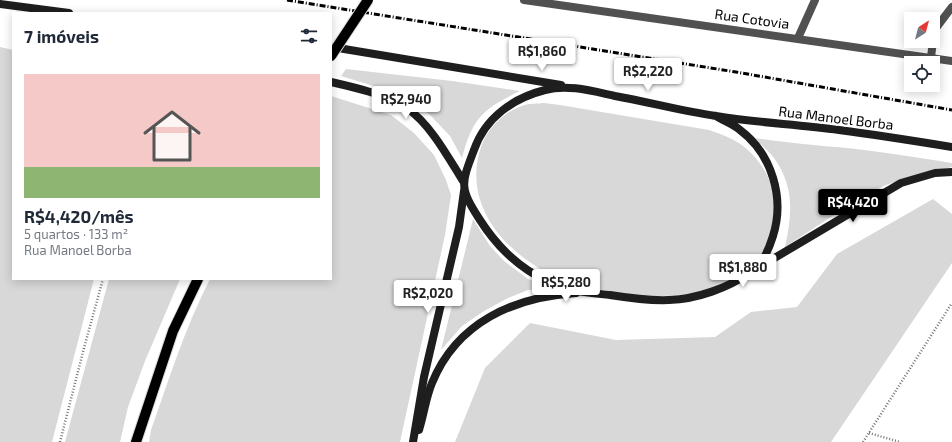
<!DOCTYPE html>
<html lang="pt">
<head>
<meta charset="utf-8">
<style>
  body { margin:0; font-family:"Exo 2",sans-serif; background:#f2f2f3; color:#1f2937; height:100vh; display:flex; flex-direction:column; font-size:15px; white-space:nowrap }
  * { box-sizing:border-box; margin:0 }
  p { font-size:13px; color:#747a83 }
  .icon { flex:none; width:22px; height:22px; fill:none; stroke:currentColor; stroke-width:2; stroke-linecap:round; stroke-linejoin:round }
  .map { position:relative; flex:1; overflow:hidden }
  .panel { position:absolute; left:12px; top:12px; width:320px; height:268px; display:flex; flex-direction:column; background:#fff; border-radius:0px; box-shadow:0 2px 10px #0003 }
  .panel>* { flex:none }
  .needle { width:26px; rotate:36deg }
  .controls { position:absolute; left:904px; top:12px; display:grid; gap:8px }
  .controls a { display:grid; place-items:center; width:36px; height:36px; border-radius:0px; background:#fff; box-shadow:0 2px 10px #0003; font-size:20px }
  .price { position:absolute; translate:-50% -34px; padding:0 9px; border-radius:4px; background:#fff; color:#222; font-size:13px; line-height:26px; filter:drop-shadow(0 1px 2px #0008) }
  .price::after { content:''; position:absolute; left:50%; top:24px; width:12px; height:9px; margin-left:-6px; background:inherit; clip-path:polygon(0 0,100% 0,50% 100%) }
  .price.on { background:#000; color:#fff }
  ul { padding:0; list-style:none }
  li { display:grid; align-content:center; gap:8px; height:212px; padding:0 12px }
  li+li { border-top:1px solid #e0e1e3 }
  li span { display:grid; place-items:center; height:124px; border-radius:0px; color:#555 }
  li>.icon { margin-inline-start:auto }
  span .icon { width:72px; height:72px; fill:#fffc; stroke-width:1 }
  li b { font-size:17px }
  h2 { display:flex; justify-content:space-between; align-items:center; height:48px; padding:0 12px; font-size:17px }
  .map>svg:first-child { display:block }
  .green { fill:#d8d8d8 }
  .lines { fill:none; stroke-linecap:round; stroke-linejoin:round }
  .primary-casing { stroke:#dbdbdb; stroke-width:12 }
  .path { stroke:#737373; stroke-width:2.5; stroke-dasharray:1 2; stroke-linecap:butt }
  .minor { stroke:#515151; stroke-width:8 }
  .tertiary { stroke:#515151; stroke-width:8 }
  .secondary { stroke:#1e1e1e; stroke-width:8 }
  .primary { stroke:#000; stroke-width:10 }
  .rail { stroke:#000; stroke-width:3; stroke-dasharray:6 2 1 2; stroke-linecap:butt }
  .primary-bridge-casing { stroke:#dbdbdb; stroke-width:12; stroke-linecap:butt }
  .primary-bridge { stroke:#000; stroke-width:10 }
  .labels { text-anchor:middle; stroke-width:4; stroke-linejoin:round; paint-order:stroke }
  .street-label { font-size:14px; fill:#000; stroke:#fff }
</style>
</head>
<body>
<div class="map">
<svg width="952" height="442" viewBox="0 0 952 442">
  <rect width="100%" height="100%" fill="#fff"/>
  <g class="green">
    <polygon points="0,47 13,50 13,279 94,279 52,442 0,442"/>
    <path d="M346 69 452 81 520 91C483 109 473 117 462 158L450 136 431 116 417 104 390 91 341 76Z"/>
    <path d="M331 96 391 115 414 133 434 155 446 180 451 195 445 235 400 442H149L151 430C169 379 185 328 210 279H331Z"/>
    <path d="M544 103 560 105 709 130C720 134 733 138 743 146 779 174 785 221 758 258 756 261 754 265 751 268 747 272 740 275 735 278 694 301 647 298 603 290 590 288 575 286 563 280 509 258 459 206 482 144 489 127 504 112 522 106 528 103 537 104 544 103Z"/>
    <path d="M755 138C792 144 828 146 864 150 894 154 923 158 952 163V167L898 181 883 186 837 213 785 247C792 215 795 187 774 158 769 151 761 145 755 138Z"/>
    <polygon points="933,199 952,214 952,263 831,442 455,442 485,368 530,323 616,340 715,337 751,312 797,307 837,254"/>
    <polygon points="473,219 490,246 504,261 528,279 554,290 528,290 508,298 484,311 462,326 441,350"/>
    <polygon points="109,279 180,279 145,361 128,407 120,442 65,442"/>
  </g>
  <g class="lines">
    <defs>
      <polyline id="primary" points="136,442 173,331 198,279"/>
    </defs>
    <use href="#primary" class="primary-casing"/>
    <g class="path">
      <polyline points="869,433 900,442"/>
      <polyline points="60,442 84,348 103,279"/>
      <polyline points="863,442 952,303"/>
    </g>
    <polyline class="minor" points="524,0 952,61"/>
    <g class="tertiary">
      <polyline points="798,38 815,0"/>
      <polyline points="933,38 933,32 952,7"/>
      <polyline points="931,57 933,41"/>
    </g>
    <g class="secondary">
      <polyline points="0,4 69,13"/>
      <polyline points="332,47 561,85"/>
      <path d="M331 82C353 87 388 95 407 108 431 125 448 157 463 181"/>
      <path d="M716 116C724 121 733 124 740 130 772 154 785 198 773 236 769 249 762 265 751 272 728 288 697 299 669 300 650 301 629 298 610 295 589 293 566 291 547 281 519 268 496 245 480 220 459 188 461 184 474 150 485 118 513 98 545 90 568 84 592 91 615 96 648 102 682 111 716 116 756 123 798 124 839 130 877 135 915 141 952 147"/>
      <polyline points="756,269 901,183 935,173 952,172"/>
      <path d="M419 430C424 414 426 397 432 383 457 322 514 297 576 293"/>
      <polyline points="413,442 424,377 459,227 464,191"/>
    </g>
    <use href="#primary" class="primary"/>
    <polyline class="rail" points="287,0 736,72 952,110"/>
    <defs>
      <polyline id="primary-bridge" points="331,56 368,0"/>
    </defs>
    <use href="#primary-bridge" class="primary-bridge-casing"/>
    <use href="#primary-bridge" class="primary-bridge"/>
  </g>
  <g class="labels">
    <g class="street-label">
      <text transform="translate(752 19) rotate(8)" y="5">Rua Cotovia</text>
      <text transform="translate(836 118) rotate(7)" y="5">Rua Manoel Borba</text>
    </g>
  </g>
</svg>
<div class="controls">
<a><svg class="needle" viewBox="-14 -14 28 28"><path d="M0-13l5 13h-10z" fill="#e53935"/><path d="M0 13l5-13h-10z" fill="#747a83"/></svg></a>
<a><svg class="icon" aria-label="locate" viewBox="0 0 24 24"><circle cx="12" cy="12" r="6"/><path d="M12 2v4M12 18v4M2 12h4M18 12h4"/></svg></a>
</div>
<b class="price" style="left:542px;top:72px">R$1,860</b>
<b class="price" style="left:648px;top:92px">R$2,220</b>
<b class="price" style="left:406px;top:120px">R$2,940</b>
<b class="price on" style="left:853px;top:223px">R$4,420</b>
<b class="price" style="left:743px;top:288px">R$1,880</b>
<b class="price" style="left:566px;top:303px">R$5,280</b>
<b class="price" style="left:428px;top:314px">R$2,020</b>
<section class="panel">
<h2>7 imóveis<svg class="icon" aria-label="filters" viewBox="0 0 24 24"><path d="M4 7h16M4 17h16"/><circle cx="9" cy="7" r="2"/><circle cx="15" cy="17" r="2"/></svg></h2>
<ul>
<li><span style="background:linear-gradient(#f6c9c9 75%,#8fb573 0)"><svg class="icon" aria-label="home" viewBox="0 0 24 24"><path d="M3 11l9-7 9 7M6 9v11h12V9"/></svg></span><div><b>R$4,420/mês</b><p>5 quartos · 133 m²</p><p>Rua Manoel Borba</p></div></li>
</ul>
</section>
</div>
</body>
</html>
